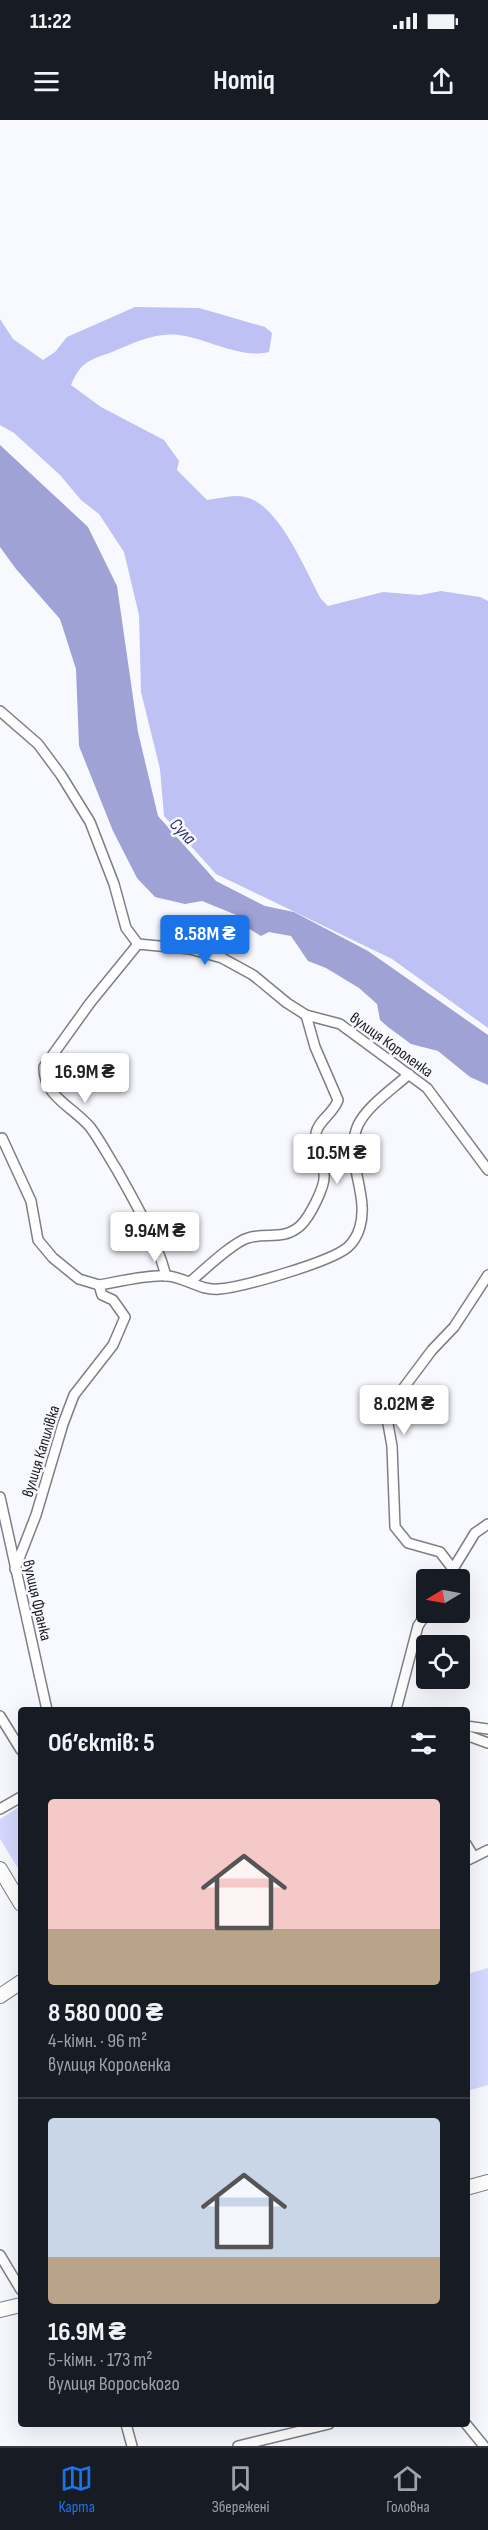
<!DOCTYPE html>
<html lang="uk">
<head>
<meta charset="utf-8">
<style>
  body { margin:0; font-family:"Sofia Sans Condensed",sans-serif; background:#242831; color:#f1f3f6; height:100vh; display:flex; flex-direction:column; font-size:22px; white-space:nowrap }
  * { box-sizing:border-box; margin:0 }
  p { font-size:20px; color:#9ea1a6 }
  .icon { flex:none; width:33px; height:33px; fill:none; stroke:currentColor; stroke-width:2; stroke-linecap:round; stroke-linejoin:round }
  .map { position:relative; flex:1; overflow:hidden }
  .sheet { position:absolute; left:18px; top:1587px; width:452px; height:720px; display:flex; flex-direction:column; background:#171b24; border-radius:6px; box-shadow:0 6px 24px #0002 }
  .sheet>* { flex:none }
  .needle { width:39px; rotate:260deg }
  .fabs { position:absolute; left:416px; top:1449px; display:grid; gap:12px }
  .fabs a { display:grid; place-items:center; width:54px; height:54px; border-radius:6px; background:#171b24; box-shadow:0 6px 24px #0002; font-size:30px }
  .price { position:absolute; translate:-50% -51px; padding:0 14px; border-radius:6px; background:#fff; color:#222; font-size:20px; line-height:39px; filter:drop-shadow(0 2px 3px #0008) }
  .price::after { content:''; position:absolute; left:50%; top:36px; width:18px; height:14px; margin-left:-9px; background:inherit; clip-path:polygon(0 0,100% 0,50% 100%) }
  .price.active { background:#1a73e8; color:#fff }
  ul { padding:0; list-style:none }
  li { display:grid; align-content:center; gap:12px; height:318px; padding:0 30px }
  li+li { border-top:2px solid #363941 }
  li span { display:grid; place-items:center; height:186px; border-radius:6px; color:#555 }
  li>.icon { margin-inline-start:auto }
  span .icon { width:108px; height:108px; fill:#fffc; stroke-width:1 }
  li b { font-size:26px }
  h2 { display:flex; justify-content:space-between; align-items:center; height:72px; padding:0 30px; font-size:26px }
  .status { display:flex; justify-content:space-between; align-items:center; height:42px; padding:0 30px; background:#171b24; direction:ltr }
  .status svg { height:16px; fill:currentColor }
  header { display:flex; justify-content:space-between; align-items:center; height:78px; padding:0 30px; background:#171b24; font-size:27px; font-weight:700 }
  .menu { display:flex; justify-content:space-around; align-items:center; height:84px; border-top:2px solid #363941; background:#171b24; font-size:16px; color:#9ea1a6 }
  .menu a { display:grid; justify-items:center; gap:3px }
  .menu .active { color:#1a73e8 }
  .map>svg:first-child { display:block }
  .green { fill:#d5d9ff }
  .forest { fill:#bdc1f4 }
  .water { fill:#9ea2d4 }
  .lines { fill:none; stroke-linecap:round; stroke-linejoin:round }
  .street-casing { stroke:#7e7f84; stroke-width:12 }
  .secondary-casing { stroke:#7e7f84; stroke-width:16 }
  .street { stroke:#fff; stroke-width:9 }
  .secondary { stroke:#fff; stroke-width:14 }
  .labels { text-anchor:middle; stroke-width:5; stroke-linejoin:round; paint-order:stroke }
  .street-label { font-size:16px; fill:#1a1a1c; stroke:#f8f9ff }
  .water-label { font-size:18px; font-style:italic; fill:#312f6c; stroke:#f8f9ff }
</style>
</head>
<body>
<div class="status"><b>11:22</b><svg viewBox="0 0 49 12"><path d="M0 12V9h3v3zM5 12V6h3v6zM10 12V3h3v9zM15 12V0h3v12zM26 1h20v11H26zM47 4h2v5h-2z"/></svg></div>
<header><svg class="icon" aria-label="menu" viewBox="0 0 24 24"><path d="M4 6h16M4 12h16M4 18h16"/></svg>Homiq<svg class="icon" aria-label="share" viewBox="0 0 24 24"><path d="M12 15V3M7 8l5-5 5 5M5 13v7h14v-7"/></svg></header>
<div class="map">
<svg width="488" height="2326" viewBox="0 0 488 2326">
  <rect width="100%" height="100%" fill="#f8f9ff"/>
  <g class="green">
    <polygon points="21,1686 21,1753 0,1719 0,1699"/>
    <polygon points="488,1848 488,1965 467,1971 467,1854"/>
  </g>
  <path class="forest" d="M135 187 199 188 265 207 272 213 269 232C239 239 209 219 179 215 156 212 133 223 112 232 90 240 81 241 71 265L101 287 164 320 179 341 177 350 207 380C218 379 234 374 245 377 279 384 305 450 321 479L328 486 383 472 420 475 441 471 480 477 488 481V908L392 839 216 754 164 696 160 649 141 572 139 495 124 432 99 394 81 380 60 355 14 313 0 305V199L13 219 43 240 55 232 67 217Z"/>
  <polygon class="water" points="0,325 88,407 117,466 138,612 158,696 216,761 265,786 294,792 368,831 488,915 488,965 470,957 438,931 411,924 388,907 380,900 377,884 359,868 326,848 308,841 291,816 269,812 261,816 243,805 239,796 202,781 185,784 155,777 137,758 113,711 79,626 76,549 60,499 16,449 0,427"/>
  <g class="lines">
    <defs>
      <g id="street">
        <polyline points="0,591 38,624 61,655 90,702 114,764 126,808 138,824 190,829 222,838 253,855 287,883 306,895 340,904 427,968 488,1050"/>
        <path d="M138 824 90 883 44 947C43 976 73 987 90 1007 100 1020 108 1036 117 1050 136 1084 156 1118 166 1156"/>
        <polyline points="2,1018 31,1081 38,1120 53,1138 79,1159 99,1165"/>
        <path d="M190 1162C203 1151 233 1122 248 1118 266 1112 283 1121 300 1106 309 1098 326 1066 324 1054 322 1040 314 1027 316 1013 318 1001 334 993 338 980L315 927 306 895"/>
        <polyline points="0,1377 47,1590"/>
        <path d="M15 1449 36 1395 63 1304 74 1275 113 1225 125 1197 113 1180 102 1175 99 1165C117 1162 150 1154 167 1156 185 1157 200 1171 219 1169 243 1167 331 1142 348 1127 359 1117 363 1101 362 1086 361 1060 346 1032 358 1005 368 985 393 969 409 954"/>
        <polyline points="453,1449 475,1413 488,1404"/>
        <polyline points="449,1460 453,1449 440,1432 408,1423 395,1407 392,1326 388,1304 399,1274 432,1230 454,1207 488,1155"/>
        <polyline points="396,1590 418,1506 427,1492"/>
        <polyline points="0,1596 21,1630"/>
        <polyline points="466,1606 488,1609"/>
        <polyline points="466,1615 488,1623"/>
        <polyline points="0,1689 21,1677"/>
        <polyline points="466,1724 474,1737"/>
        <polyline points="466,1741 488,1730"/>
        <polyline points="0,2135 21,2170"/>
        <polyline points="126,2304 132,2326"/>
        <polyline points="466,2304 484,2326"/>
        <polyline points="238,2326 329,2304"/>
      </g>
      <g id="secondary">
        <polyline points="0,1749 21,1784"/>
        <polyline points="0,1876 21,1862"/>
        <polyline points="466,2068 488,2062"/>
        <polyline points="0,2190 21,2185"/>
      </g>
    </defs>
    <use href="#street" class="street-casing"/>
    <use href="#secondary" class="secondary-casing"/>
    <use href="#street" class="street"/>
    <use href="#secondary" class="secondary"/>
  </g>
  <g class="labels">
    <g class="street-label">
      <text transform="translate(392 924) rotate(36)" y="6">вулиця Короленка</text>
      <text transform="translate(40 1331) rotate(-73)" y="6">вулиця Капилівка</text>
      <text transform="translate(38 1480) rotate(77)" y="6">вулиця Франка</text>
    </g>
    <g class="water-label">
      <text transform="translate(183 711) rotate(46)" y="6">Сула</text>
    </g>
  </g>
</svg>
<div class="fabs">
<a><svg class="needle" viewBox="-14 -14 28 28"><path d="M0-13l5 13h-10z" fill="#e53935"/><path d="M0 13l5-13h-10z" fill="#9ea1a6"/></svg></a>
<a><svg class="icon" aria-label="locate" viewBox="0 0 24 24"><circle cx="12" cy="12" r="6"/><path d="M12 2v4M12 18v4M2 12h4M18 12h4"/></svg></a>
</div>
<b class="price active" style="left:205px;top:846px">8.58M ₴</b>
<b class="price" style="left:85px;top:984px">16.9M ₴</b>
<b class="price" style="left:337px;top:1065px">10.5M ₴</b>
<b class="price" style="left:155px;top:1143px">9.94M ₴</b>
<b class="price" style="left:404px;top:1316px">8.02M ₴</b>
<section class="sheet">
<h2>Об’єктів: 5<svg class="icon" aria-label="filters" viewBox="0 0 24 24"><path d="M4 7h16M4 17h16"/><circle cx="9" cy="7" r="2"/><circle cx="15" cy="17" r="2"/></svg></h2>
<ul>
<li><span style="background:linear-gradient(#f6c9c9 70%,#b9a48a 0)"><svg class="icon" aria-label="home" viewBox="0 0 24 24"><path d="M3 11l9-7 9 7M6 9v11h12V9"/></svg></span><div><b>8 580 000 ₴</b><p>4-кімн. · 96 m²</p><p>вулиця Короленка</p></div></li>
<li><span style="background:linear-gradient(#c9d6e8 75%,#b9a48a 0)"><svg class="icon" aria-label="home" viewBox="0 0 24 24"><path d="M3 11l9-7 9 7M6 9v11h12V9"/></svg></span><div><b>16.9M ₴</b><p>5-кімн. · 173 m²</p><p>вулиця Вороського</p></div></li>
</ul>
</section>
</div>
<nav class="menu">
<a class="active"><svg class="icon" aria-label="map" viewBox="0 0 24 24"><path d="M3 6l6-2 6 2 6-2v14l-6 2-6-2-6 2zM9 4v14M15 6v14"/></svg>Карта</a>
<a><svg class="icon" aria-label="saved" viewBox="0 0 24 24"><path d="M7 4h10v16l-5-4-5 4z"/></svg>Збережені</a>
<a><svg class="icon" aria-label="home" viewBox="0 0 24 24"><path d="M3 11l9-7 9 7M6 9v11h12V9"/></svg>Головна</a>
</nav>
</body>
</html>
